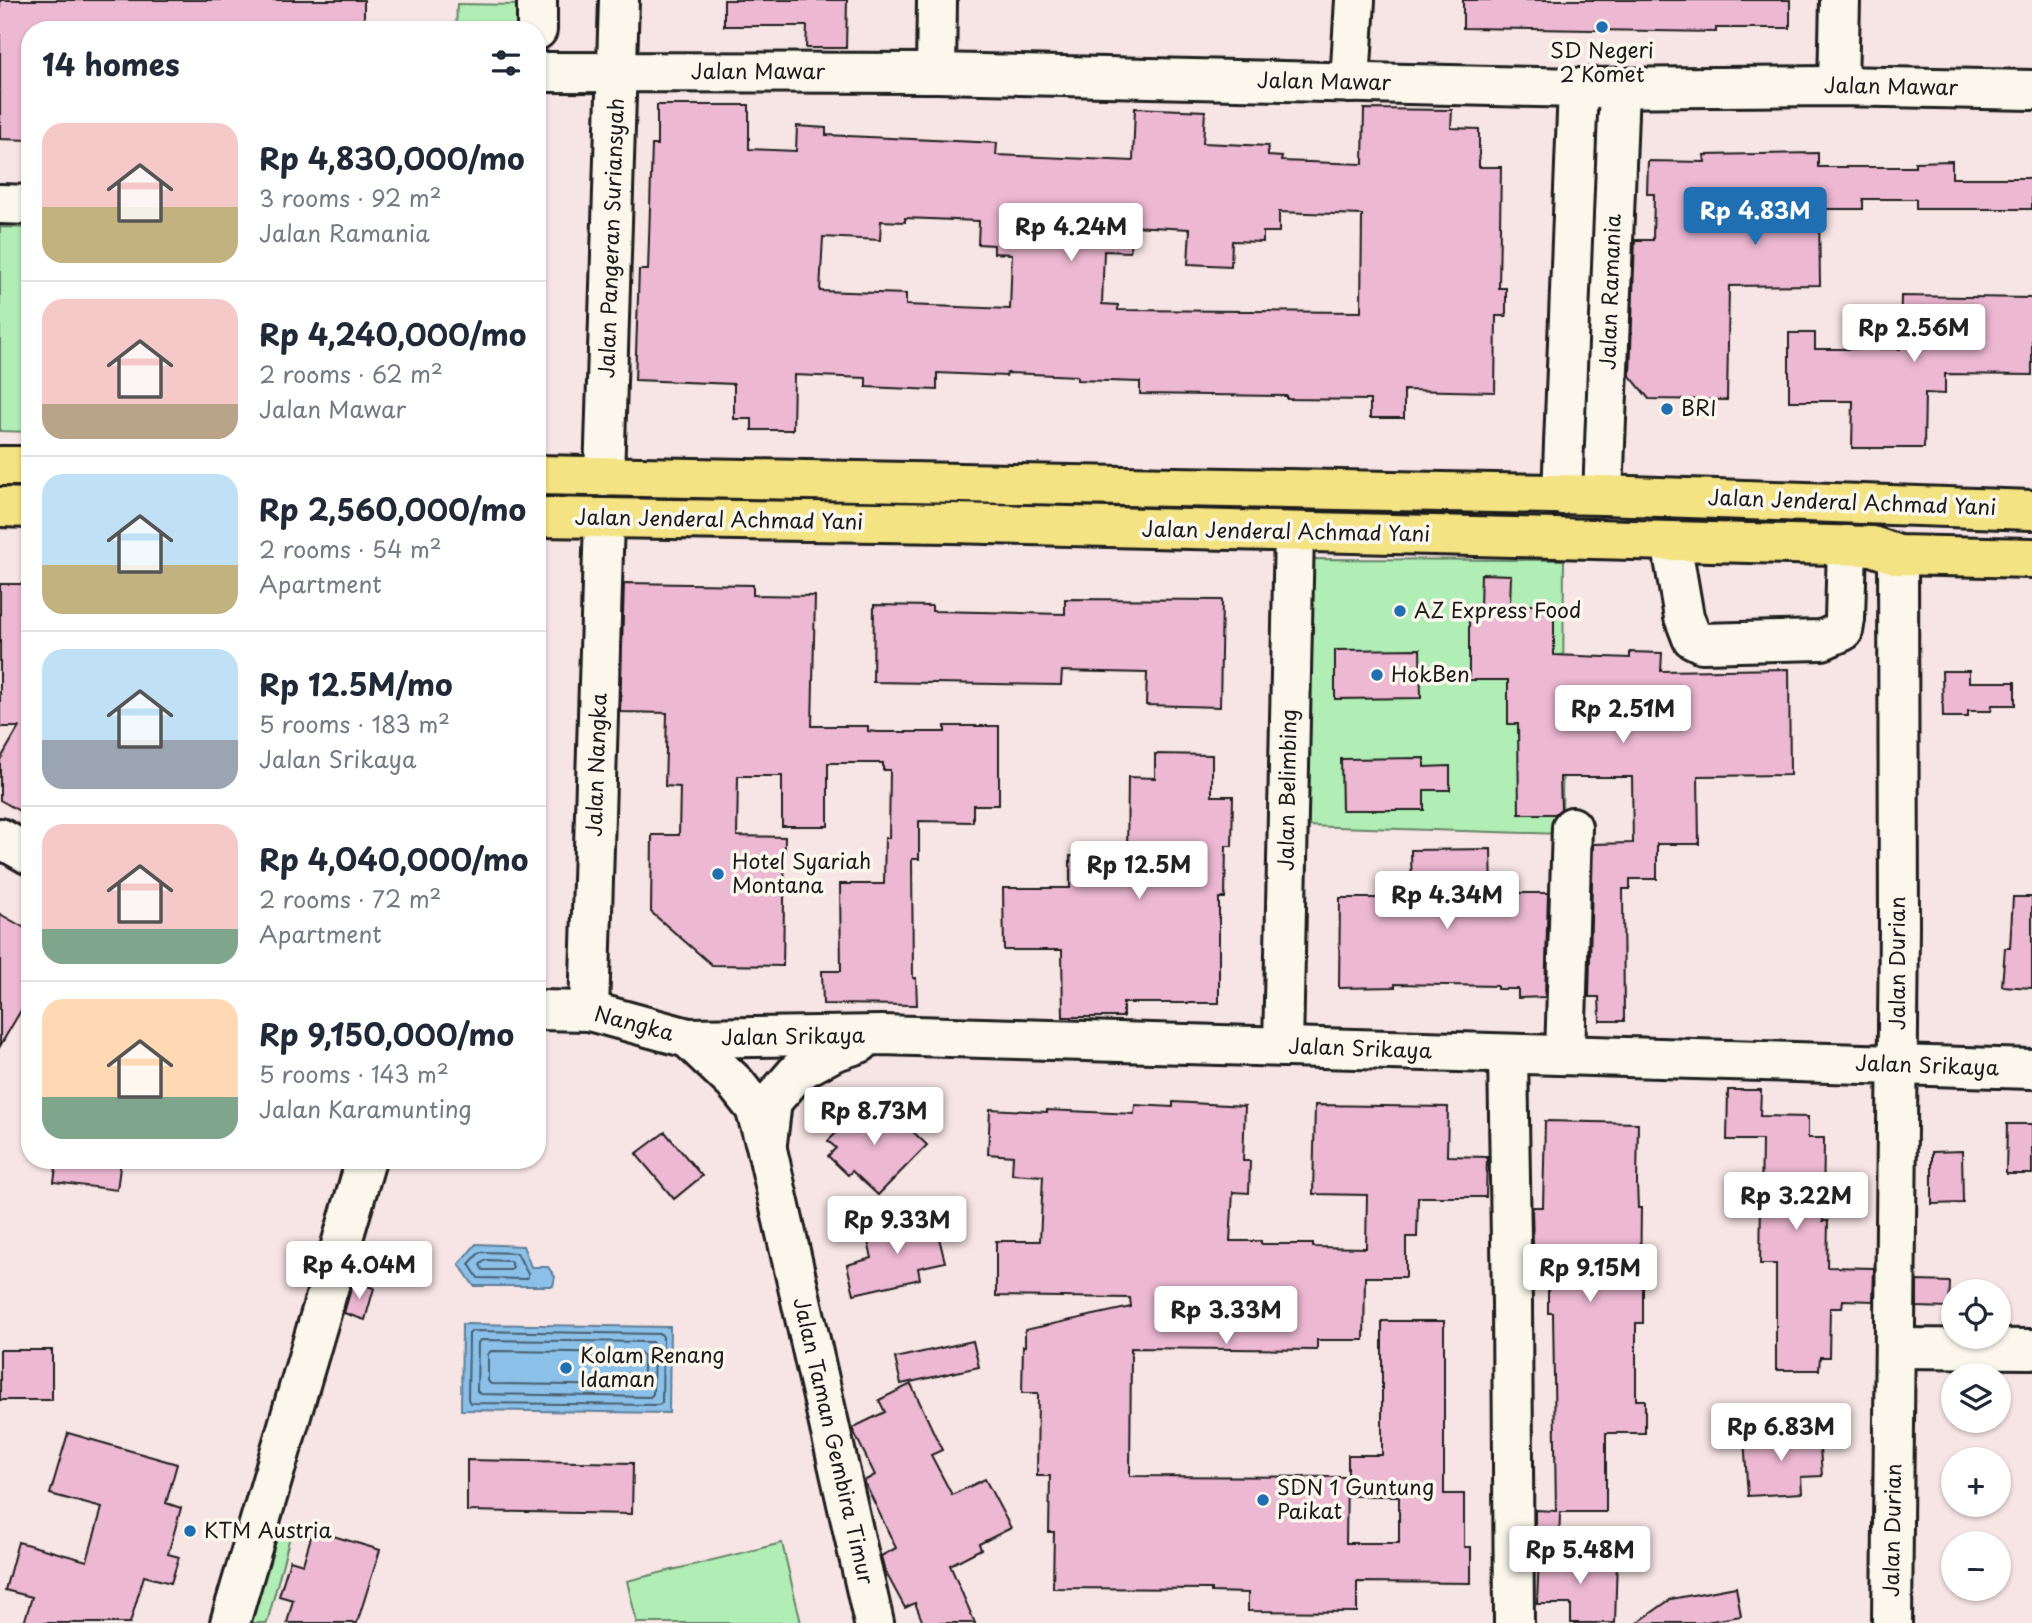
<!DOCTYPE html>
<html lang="en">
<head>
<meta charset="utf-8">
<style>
  body { margin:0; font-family:"Playpen Sans",sans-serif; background:#f6f6f7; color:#1f2937; height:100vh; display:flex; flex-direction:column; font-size:26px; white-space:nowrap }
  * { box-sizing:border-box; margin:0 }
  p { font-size:23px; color:#747a83 }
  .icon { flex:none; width:38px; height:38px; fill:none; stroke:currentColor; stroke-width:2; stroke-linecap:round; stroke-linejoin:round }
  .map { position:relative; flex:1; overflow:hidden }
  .drawer { position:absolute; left:21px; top:21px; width:525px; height:1148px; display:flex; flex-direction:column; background:#fff; border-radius:28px; box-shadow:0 2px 5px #0004 }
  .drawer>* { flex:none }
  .buttons { position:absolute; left:1941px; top:1279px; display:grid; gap:14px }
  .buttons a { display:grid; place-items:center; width:70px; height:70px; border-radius:50%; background:#fff; box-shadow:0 2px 5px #0004; font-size:35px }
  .price { position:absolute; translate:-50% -60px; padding:0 16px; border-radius:7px; background:#fff; color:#222; font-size:23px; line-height:46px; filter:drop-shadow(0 2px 4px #0008) }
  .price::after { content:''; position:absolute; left:50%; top:42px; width:21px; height:16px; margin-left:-10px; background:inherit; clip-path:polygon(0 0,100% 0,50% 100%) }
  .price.selected { background:#1f6fb2; color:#fff }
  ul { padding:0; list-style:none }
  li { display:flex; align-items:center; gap:21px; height:175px; padding:0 21px }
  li+li { border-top:2px solid #e0e1e3 }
  li span { display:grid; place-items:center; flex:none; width:196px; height:140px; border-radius:21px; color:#555 }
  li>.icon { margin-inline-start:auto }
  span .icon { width:84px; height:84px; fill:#fffc; stroke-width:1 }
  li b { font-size:30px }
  h2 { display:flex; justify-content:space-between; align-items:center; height:84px; padding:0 21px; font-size:30px }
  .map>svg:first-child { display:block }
  .green { fill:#b0eeb5; stroke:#668568; stroke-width:2 }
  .water { fill:#8bc0e9; stroke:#5f7e97; stroke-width:2 }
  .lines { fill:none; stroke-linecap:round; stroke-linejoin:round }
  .shore { stroke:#485e6e; stroke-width:2 }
  .building { fill:#edb8d2; stroke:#1c1c1c; stroke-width:2; fill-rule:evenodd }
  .minor-casing { stroke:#1c1c1c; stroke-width:44 }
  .highway-casing { stroke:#1c1c1c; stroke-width:44 }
  .minor { stroke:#fbf7ec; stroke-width:38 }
  .highway { stroke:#f4e382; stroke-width:38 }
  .poi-dot { fill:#1f6fb2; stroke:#fbf7ec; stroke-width:2.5 }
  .labels { text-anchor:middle; stroke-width:7; stroke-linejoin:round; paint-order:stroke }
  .poi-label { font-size:21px; fill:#1c1c1c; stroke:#fbf7ec; text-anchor:start }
  .street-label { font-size:21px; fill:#1c1c1c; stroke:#fbf7ec }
</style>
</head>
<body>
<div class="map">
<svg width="2032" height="1623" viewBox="0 0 2032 1623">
  <rect width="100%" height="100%" fill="#f7e4e4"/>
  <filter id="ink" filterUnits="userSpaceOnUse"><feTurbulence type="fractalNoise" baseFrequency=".0143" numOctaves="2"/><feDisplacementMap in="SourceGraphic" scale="14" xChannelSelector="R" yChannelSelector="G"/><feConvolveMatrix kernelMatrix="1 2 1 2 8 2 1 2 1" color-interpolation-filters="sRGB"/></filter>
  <g filter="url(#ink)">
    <g class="green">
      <polygon points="457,4 523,5 522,30 456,30"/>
      <polygon points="0,227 30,228 30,432 0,431"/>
      <polygon points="1313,559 1564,560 1562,834 1305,826"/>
      <polygon points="264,1520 292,1529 267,1623 236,1623"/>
      <polygon points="782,1543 801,1623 637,1623 627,1581"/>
    </g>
    <g class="water">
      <polygon points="476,1244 523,1246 531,1267 548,1267 555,1277 553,1286 474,1286 459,1264"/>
      <polygon points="462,1324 670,1327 669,1413 461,1410"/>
    </g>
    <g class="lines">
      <g class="shore">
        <polygon points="480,1252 517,1253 528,1274 528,1277 525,1279 478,1278 469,1264"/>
        <polygon points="485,1260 510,1261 513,1267 510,1270 483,1270 480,1265"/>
        <polygon points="472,1331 661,1334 663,1337 662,1403 658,1405 470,1403 468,1399 469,1334"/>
        <polygon points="480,1340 652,1342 654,1346 653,1394 650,1397 480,1394 477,1391 478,1343"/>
        <polygon points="491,1351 641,1353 643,1356 643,1383 639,1386 491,1384 488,1381 488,1354"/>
      </g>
    </g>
    <g class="building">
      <polygon points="0,0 364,0 364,30 30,30 30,140 0,139"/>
      <polygon points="724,0 847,0 846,48 806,48 807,26 724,26"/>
      <polygon points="1463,0 1790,0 1790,28 1716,28 1716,32 1463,28"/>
      <path d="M657 105H749V149L796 151 797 126 826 128V135L997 143 996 155 1133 161 1135 108 1205 111 1203 143 1268 146V156L1282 157 1281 161 1363 164 1364 109 1452 110 1451 128 1479 129V167H1501L1499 288H1506V316H1496L1495 392 1404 390V418H1370V400L1287 399V396L1140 394V382L1077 380V376L1007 373 1006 376 937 373V390L866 387V378L794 375 793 430H752V419H734V384L635 380 639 270H648L652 145H657ZM1279 212 1362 215 1361 312 1118 310V305L1102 304 1104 251 1130 252 1131 226 1190 229 1188 264 1231 266 1232 241 1263 242V232H1279ZM905 218 979 221 978 244 994 245V253L1012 254 1010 309 906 305V294L820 291 823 237 880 240 881 221 905 222Z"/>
      <polygon points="1818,153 1818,167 1915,167 1915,162 1952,161 1952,178 2032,178 2032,209 1916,209 1916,199 1863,199 1863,209 1819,209 1820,285 1729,286 1727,400 1649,399 1630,376 1635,240 1653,240 1654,194 1647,194 1648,161 1705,162 1704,155"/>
      <polygon points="1901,296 2032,298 2032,375 1945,374 1945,394 1925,393 1924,448 1852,448 1853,401 1789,401 1789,333 1815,333 1815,349 1900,349"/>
      <polygon points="1481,574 1511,575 1510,605 1554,605 1554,655 1630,658 1630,652 1662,653 1661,671 1789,669 1790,775 1698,776 1699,844 1657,844 1657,879 1630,879 1630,889 1623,889 1624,1021 1600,1021 1599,997 1589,997 1593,844 1633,843 1632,777 1560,777 1561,809 1555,814 1519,814 1518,724 1508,724 1508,680 1469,680 1469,604 1480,605"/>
      <polygon points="624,583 753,585 753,595 815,596 812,726 868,726 868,731 878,732 945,732 945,726 999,726 999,805 973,805 973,822 919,821 919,859 912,859 913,978 916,978 917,1005 823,1004 822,971 841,971 840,884 884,884 885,838 889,838 890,770 883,770 883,763 828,763 828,826 782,826 782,776 738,776 737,836 785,837 783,966 712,965 651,912 652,835 679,835 680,787 665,786 667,713 620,712"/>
      <polygon points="0,584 30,584 30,817 0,800 0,760 19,727 0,727"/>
      <polygon points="1065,599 1222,600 1220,707 1146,705 1147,673 1062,671 1061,685 873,682 874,605 932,606 932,611 1065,614"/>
      <polygon points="1420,649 1421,698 1335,699 1335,650"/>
      <polygon points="1942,671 1969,671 1969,682 2015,682 2015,705 1992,705 1991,711 1968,711 1968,717 1943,717"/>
      <polygon points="1155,754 1212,755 1212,796 1233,796 1232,846 1226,846 1225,898 1219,898 1219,1003 1123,1003 1123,1017 1063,1017 1062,950 1004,950 1003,888 1070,888 1070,856 1127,857 1128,777 1155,778"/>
      <polygon points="1424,758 1424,767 1450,766 1450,790 1424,790 1424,810 1342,810 1341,759"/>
      <polygon points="1491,849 1492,893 1548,893 1545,997 1518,998 1518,989 1497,989 1497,986 1395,984 1395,987 1339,988 1340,898 1412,898 1411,850"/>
      <polygon points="2013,897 2032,897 2032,988 2002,986 2005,948 2010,948"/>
      <polygon points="0,914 30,931 30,995 0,1046"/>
      <polygon points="1728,1090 1761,1090 1760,1116 1808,1117 1808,1138 1824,1138 1823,1221 1828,1221 1827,1267 1874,1268 1873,1301 1843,1300 1842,1308 1830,1308 1829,1357 1820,1357 1819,1370 1776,1370 1776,1264 1760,1264 1762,1140 1727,1140"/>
      <polygon points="1173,1102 1245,1106 1243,1161 1250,1161 1249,1193 1233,1192 1230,1241 1261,1241 1261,1244 1313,1244 1313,1247 1366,1248 1367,1195 1313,1194 1315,1105 1448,1107 1447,1156 1487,1157 1486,1197 1418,1197 1417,1237 1406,1237 1406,1277 1365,1277 1364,1340 1317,1340 1317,1350 1131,1348 1130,1476 1347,1477 1346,1543 1399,1543 1399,1496 1348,1496 1348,1455 1382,1455 1382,1321 1444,1321 1444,1494 1464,1494 1464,1547 1471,1547 1471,1583 1357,1582 1357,1612 1248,1611 1248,1593 1211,1592 1211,1589 1053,1588 1054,1532 1049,1532 1050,1476 1037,1476 1038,1393 1022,1393 1023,1346 1025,1346 1025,1330 1131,1307 1130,1298 996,1296 996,1241 1040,1241 1043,1176 1012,1174 1013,1156 988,1154 990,1109 1047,1112 1047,1110 1134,1114 1135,1105 1173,1107"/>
      <polygon points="849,1104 870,1124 887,1107 927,1145 878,1195 852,1171 848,1175 828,1156 836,1148 828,1141 840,1129 832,1122"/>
      <polygon points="1545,1121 1638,1123 1637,1183 1638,1208 1641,1208 1640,1286 1643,1286 1643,1323 1636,1323 1636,1400 1645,1400 1645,1433 1606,1433 1606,1512 1560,1512 1559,1549 1535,1548 1535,1510 1556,1511 1553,1313 1548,1313 1548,1283 1534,1283 1532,1207 1543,1207"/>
      <polygon points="2007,1124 2032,1124 2032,1174 2006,1174"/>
      <polygon points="665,1132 702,1176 674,1199 636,1154"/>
      <polygon points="1962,1151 1963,1203 1932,1204 1932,1152"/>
      <polygon points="57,1160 121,1160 117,1190 54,1182"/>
      <polygon points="934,1218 945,1262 918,1268 920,1279 854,1294 847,1265 872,1258 866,1234"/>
      <polygon points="1917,1281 1950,1282 1949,1308 1917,1307"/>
      <polygon points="353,1282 374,1288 365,1320 344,1313"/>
      <polygon points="973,1341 979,1367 901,1384 895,1358"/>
      <rect x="0" y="1350" width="52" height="50"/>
      <polygon points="911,1384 942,1450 931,1455 952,1495 985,1479 1011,1528 979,1544 981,1549 950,1565 975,1623 923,1623 915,1603 905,1608 885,1571 881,1556 896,1548 864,1481 875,1475 852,1428 885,1412 879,1400"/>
      <polygon points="68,1433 177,1464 166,1503 181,1508 168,1554 179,1557 171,1583 144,1576 130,1623 24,1623 32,1597 5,1590 18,1542 87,1561 102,1508 50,1494"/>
      <polygon points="1819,1433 1822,1476 1801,1477 1802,1493 1748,1496 1744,1438"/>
      <polygon points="467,1460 633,1463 632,1514 467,1511"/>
      <polygon points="313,1530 380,1550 357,1623 287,1623 293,1600 279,1596 290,1560 303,1564"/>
      <polygon points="1539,1554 1617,1557 1615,1623 1571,1623 1571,1604 1537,1604"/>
      <polygon points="1736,1587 1741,1616 1700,1623 1637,1623 1671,1599"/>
    </g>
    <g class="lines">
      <defs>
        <g id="minor">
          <polyline points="537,30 537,0"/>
          <polyline points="537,72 936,73 1578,88 1838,86 2032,90"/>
          <polyline points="936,73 937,0"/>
          <polyline points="1350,83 1355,0"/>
          <polyline points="1838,86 1840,0"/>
          <polyline points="0,204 30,205"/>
          <polyline points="604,477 619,0"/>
          <polyline points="1562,495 1578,88"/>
          <polyline points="1603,495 1619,88"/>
          <polyline points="1671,541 1684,617 1692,638 1702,643 1822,640 1843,631 1845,619 1847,545"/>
          <polyline points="0,838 30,855"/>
          <polyline points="537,1010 589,1011 688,1038 882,1035 2032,1069"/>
          <polyline points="589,1011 604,519"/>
          <polyline points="688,1038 736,1084 755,1108 766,1145 874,1623"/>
          <polyline points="1283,1047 1294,532"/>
          <polyline points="1508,1054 1512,1303 1514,1623"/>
          <polyline points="1565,1055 1572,827"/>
          <polyline points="767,1143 772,1101 798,1071 833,1052 860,1043"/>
          <polyline points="1895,1348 2032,1349"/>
          <polyline points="230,1623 366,1160"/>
          <polyline points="1892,1623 1899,926 1898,555"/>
        </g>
        <g id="highway">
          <polyline points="0,466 30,466"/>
          <polyline points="537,475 1603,495 2032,510"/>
          <polyline points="0,507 30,508"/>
          <polyline points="537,517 951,523 1872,546 1898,555 2032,558"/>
        </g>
      </defs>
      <use href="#minor" class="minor-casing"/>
      <use href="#highway" class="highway-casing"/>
      <use href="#minor" class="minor"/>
      <use href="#highway" class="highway"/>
    </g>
  </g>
  <g class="poi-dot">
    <circle cx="1602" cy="27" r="7"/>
    <circle cx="1667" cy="409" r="7"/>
    <circle cx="1400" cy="611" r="7"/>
    <circle cx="1377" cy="675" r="7"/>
    <circle cx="718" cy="874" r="7"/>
    <circle cx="566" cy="1368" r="7"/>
    <circle cx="1263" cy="1500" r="7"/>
    <circle cx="190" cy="1531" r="7"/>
  </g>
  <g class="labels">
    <g class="poi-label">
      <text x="1602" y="58" text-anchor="middle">SD Negeri<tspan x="1602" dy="24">2 Komet</tspan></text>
      <text x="1681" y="416">BRI</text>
      <text x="1414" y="618">AZ Express Food</text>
      <text x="1391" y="682">HokBen</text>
      <text x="732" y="869">Hotel Syariah<tspan x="732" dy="24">Montana</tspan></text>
      <text x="580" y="1363">Kolam Renang<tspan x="580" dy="24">Idaman</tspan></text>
      <text x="1277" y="1495">SDN 1 Guntung<tspan x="1277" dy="24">Paikat</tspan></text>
      <text x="204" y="1538">KTM Austria</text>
    </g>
    <g class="street-label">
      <text x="758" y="79">Jalan Mawar</text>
      <text transform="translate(1324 82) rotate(1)" y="7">Jalan Mawar</text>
      <text transform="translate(1891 87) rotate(1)" y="7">Jalan Mawar</text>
      <text transform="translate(612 238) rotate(-88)" y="7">Jalan Pangeran Suriansyah</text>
      <text transform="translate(1611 292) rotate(-88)" y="7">Jalan Ramania</text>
      <text transform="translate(1852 503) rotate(2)" y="7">Jalan Jenderal Achmad Yani</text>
      <text transform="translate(719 520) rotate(1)" y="7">Jalan Jenderal Achmad Yani</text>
      <text transform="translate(1286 532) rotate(1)" y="7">Jalan Jenderal Achmad Yani</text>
      <text transform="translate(597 765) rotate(-88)" y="7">Jalan Nangka</text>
      <text transform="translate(1288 790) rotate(-89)" y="7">Jalan Belimbing</text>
      <text transform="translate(1898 963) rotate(-90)" y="7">Jalan Durian</text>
      <text transform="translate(634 1024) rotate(15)" y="7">Nangka</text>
      <text transform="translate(793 1037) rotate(-1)" y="7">Jalan Srikaya</text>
      <text transform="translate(1360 1049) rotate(2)" y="7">Jalan Srikaya</text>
      <text transform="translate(1927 1066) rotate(2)" y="7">Jalan Srikaya</text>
      <text transform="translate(833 1441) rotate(77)" y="7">Jalan Taman Gembira Timur</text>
      <text transform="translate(1893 1530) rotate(-89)" y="7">Jalan Durian</text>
    </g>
  </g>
</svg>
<div class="buttons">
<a><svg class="icon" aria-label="locate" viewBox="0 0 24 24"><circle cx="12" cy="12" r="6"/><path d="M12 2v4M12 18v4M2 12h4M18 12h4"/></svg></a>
<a><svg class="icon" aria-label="layers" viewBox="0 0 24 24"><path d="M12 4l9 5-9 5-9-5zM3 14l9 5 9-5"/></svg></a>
<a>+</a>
<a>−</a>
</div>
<b class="price selected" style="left:1755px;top:247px">Rp 4.83M</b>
<b class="price" style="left:1071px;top:263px">Rp 4.24M</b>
<b class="price" style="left:1914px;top:364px">Rp 2.56M</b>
<b class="price" style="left:1623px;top:745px">Rp 2.51M</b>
<b class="price" style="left:1139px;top:901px">Rp 12.5M</b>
<b class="price" style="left:1447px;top:931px">Rp 4.34M</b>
<b class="price" style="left:874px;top:1147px">Rp 8.73M</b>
<b class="price" style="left:1796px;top:1232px">Rp 3.22M</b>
<b class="price" style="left:897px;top:1256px">Rp 9.33M</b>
<b class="price" style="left:359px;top:1301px">Rp 4.04M</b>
<b class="price" style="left:1590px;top:1304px">Rp 9.15M</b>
<b class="price" style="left:1226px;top:1346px">Rp 3.33M</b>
<b class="price" style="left:1781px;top:1463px">Rp 6.83M</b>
<b class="price" style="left:1580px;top:1586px">Rp 5.48M</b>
<section class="drawer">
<h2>14 homes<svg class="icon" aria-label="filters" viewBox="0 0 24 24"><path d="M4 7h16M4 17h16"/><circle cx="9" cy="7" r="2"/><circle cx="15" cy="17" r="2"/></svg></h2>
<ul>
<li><span style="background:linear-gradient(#f6c9c9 60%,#c2b280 0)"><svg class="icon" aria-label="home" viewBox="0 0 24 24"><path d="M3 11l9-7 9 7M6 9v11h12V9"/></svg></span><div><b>Rp 4,830,000/mo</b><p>3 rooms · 92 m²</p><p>Jalan Ramania</p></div></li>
<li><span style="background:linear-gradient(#f6c9c9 75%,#b9a48a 0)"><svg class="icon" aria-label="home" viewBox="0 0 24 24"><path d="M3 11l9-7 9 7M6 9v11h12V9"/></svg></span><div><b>Rp 4,240,000/mo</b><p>2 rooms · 62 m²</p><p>Jalan Mawar</p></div></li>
<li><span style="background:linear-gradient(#bfe0f5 65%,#c2b280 0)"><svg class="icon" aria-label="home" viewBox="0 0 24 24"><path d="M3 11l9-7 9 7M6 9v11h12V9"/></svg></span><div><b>Rp 2,560,000/mo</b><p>2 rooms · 54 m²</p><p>Apartment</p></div></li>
<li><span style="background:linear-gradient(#bfe0f5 65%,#9aa5b1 0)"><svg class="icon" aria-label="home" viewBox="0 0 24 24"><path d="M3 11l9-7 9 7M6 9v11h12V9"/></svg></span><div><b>Rp 12.5M/mo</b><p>5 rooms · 183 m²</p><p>Jalan Srikaya</p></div></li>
<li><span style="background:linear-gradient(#f6c9c9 75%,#7fa58c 0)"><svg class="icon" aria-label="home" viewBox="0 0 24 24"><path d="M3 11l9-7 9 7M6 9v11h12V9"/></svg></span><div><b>Rp 4,040,000/mo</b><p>2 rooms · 72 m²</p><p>Apartment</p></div></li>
<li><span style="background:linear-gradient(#ffd9b3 70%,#7fa58c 0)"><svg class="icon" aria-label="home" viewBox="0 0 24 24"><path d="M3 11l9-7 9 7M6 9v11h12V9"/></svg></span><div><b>Rp 9,150,000/mo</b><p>5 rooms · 143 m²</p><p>Jalan Karamunting</p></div></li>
</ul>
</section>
</div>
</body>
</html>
